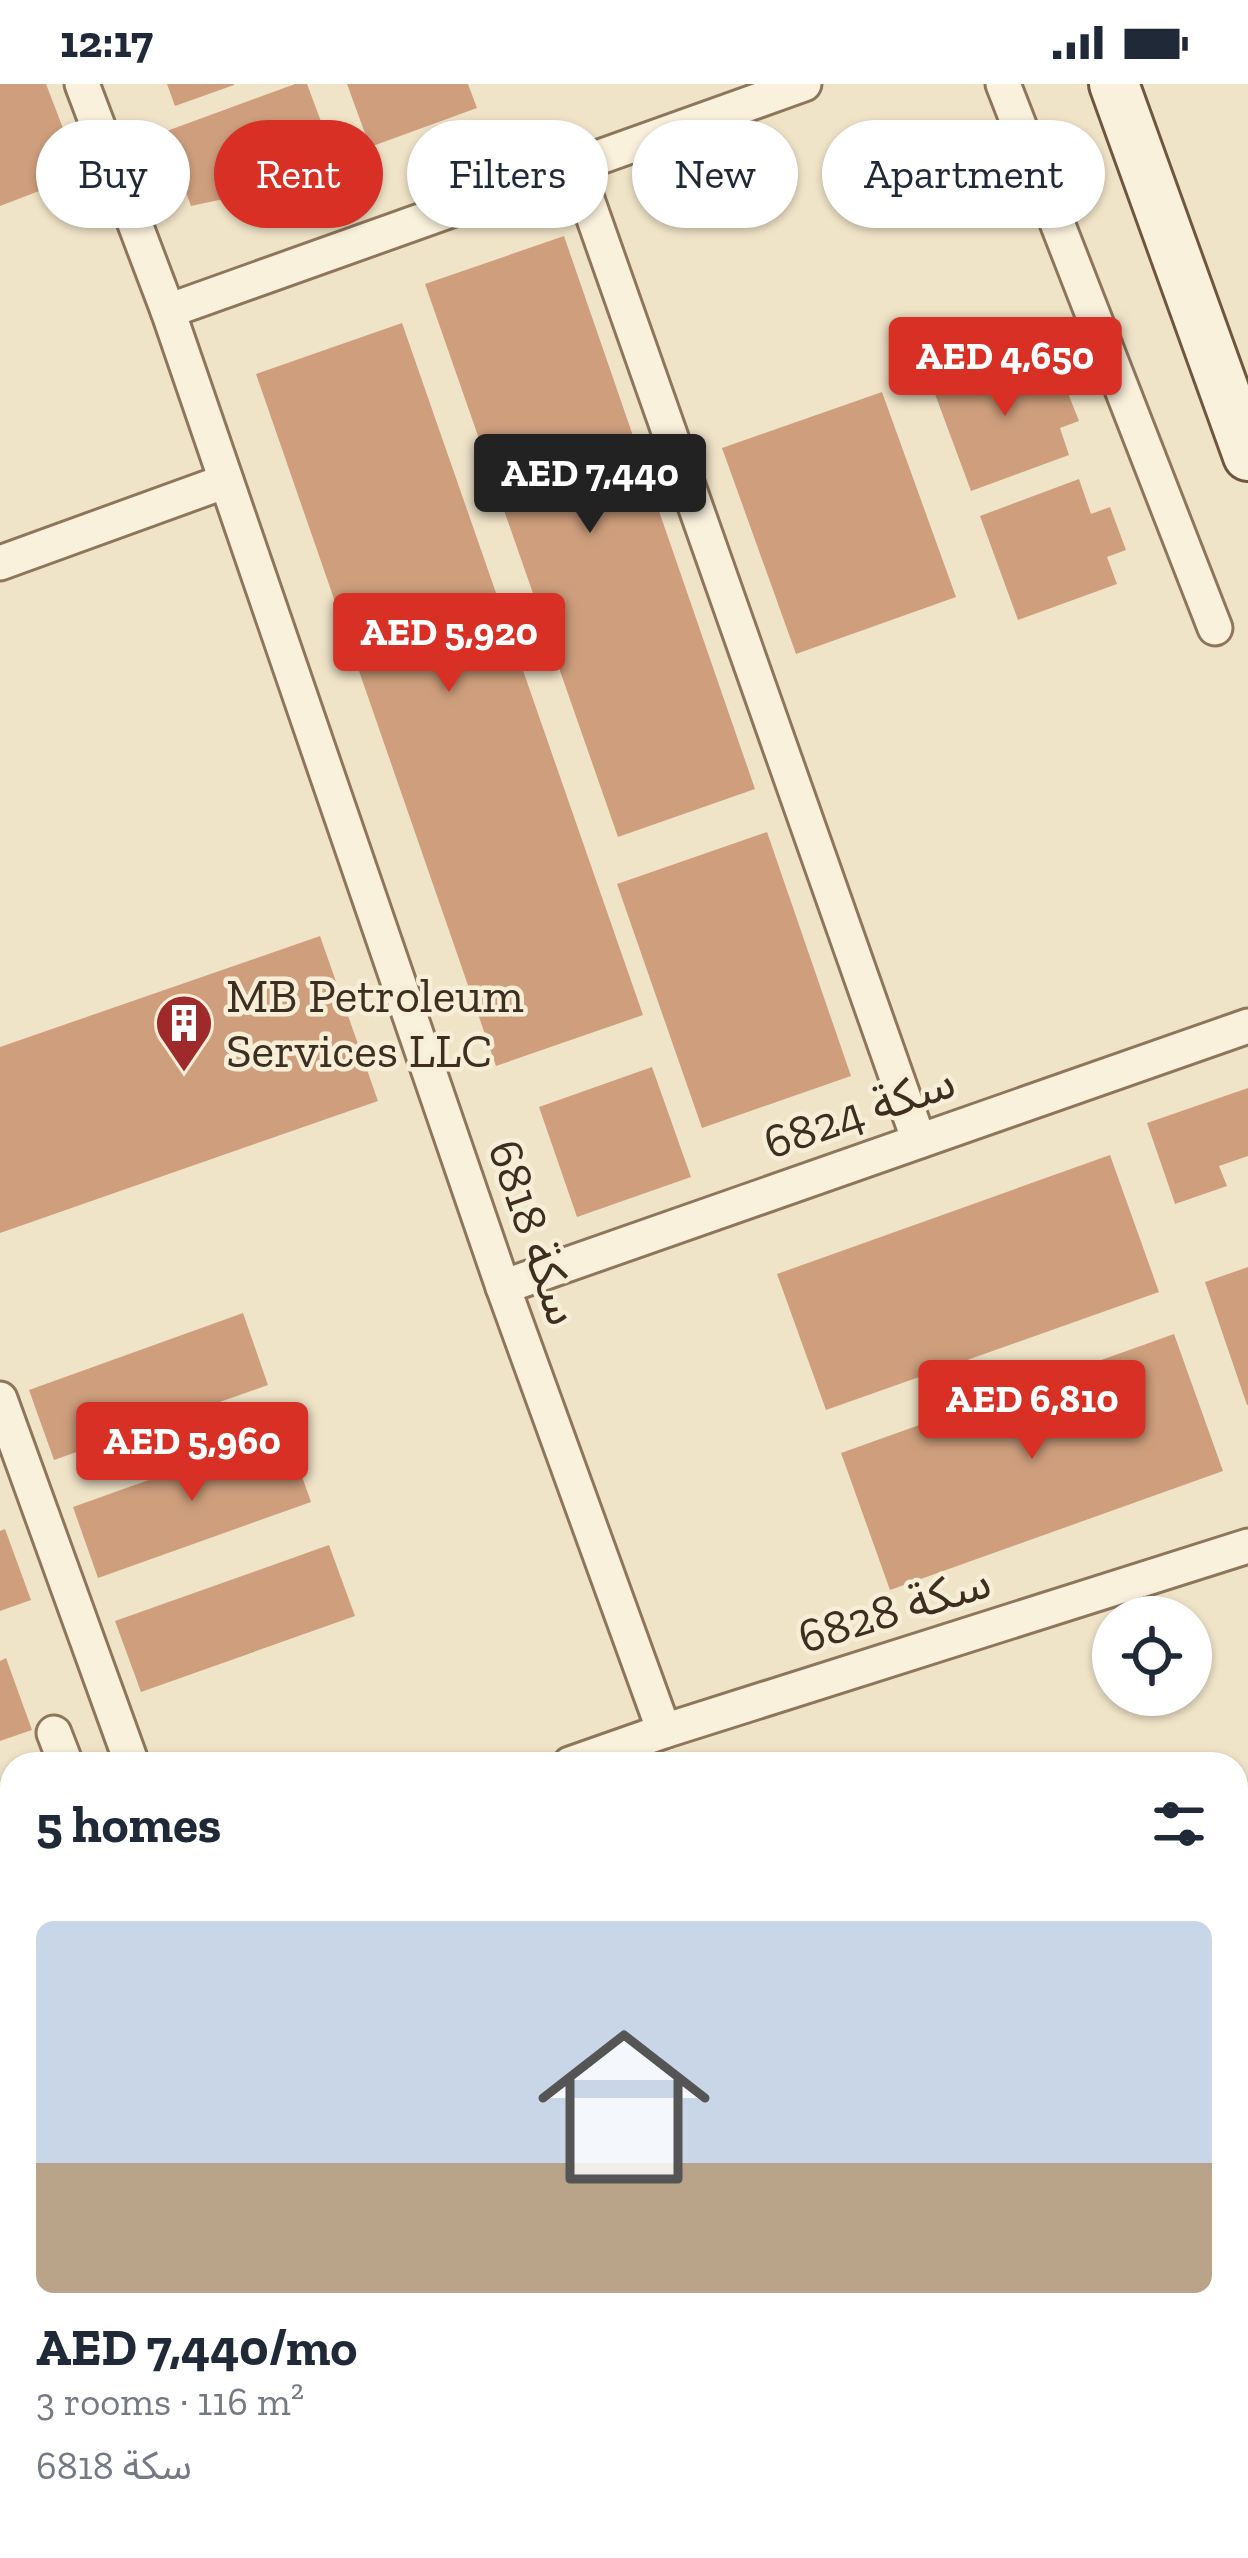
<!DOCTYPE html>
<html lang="en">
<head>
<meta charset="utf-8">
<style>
  body { margin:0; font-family:"Zilla Slab","Noto Sans Arabic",serif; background:#f6f6f7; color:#1f2937; height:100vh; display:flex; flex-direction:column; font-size:45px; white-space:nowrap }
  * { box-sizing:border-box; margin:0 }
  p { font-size:39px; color:#747a83 }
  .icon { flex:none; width:66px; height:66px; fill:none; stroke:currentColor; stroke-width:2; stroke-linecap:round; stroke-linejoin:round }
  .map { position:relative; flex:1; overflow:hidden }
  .side { position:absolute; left:0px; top:1668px; width:1248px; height:807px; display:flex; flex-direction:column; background:#fff; border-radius:36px 36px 0 0; box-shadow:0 3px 9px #0004 }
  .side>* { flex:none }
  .top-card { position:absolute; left:36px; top:36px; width:1176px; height:108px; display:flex; gap:24px }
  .controls { position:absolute; left:1092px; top:1512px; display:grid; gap:24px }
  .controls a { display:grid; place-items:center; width:120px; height:120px; border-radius:50%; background:#fff; box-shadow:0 3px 9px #0004; font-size:60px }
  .price { position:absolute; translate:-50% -102px; padding:0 27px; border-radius:12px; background:#d93025; color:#fff; font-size:39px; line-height:78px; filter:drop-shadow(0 3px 6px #0008) }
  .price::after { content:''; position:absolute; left:50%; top:72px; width:36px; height:27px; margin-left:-18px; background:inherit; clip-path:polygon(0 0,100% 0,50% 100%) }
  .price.current { background:#222; color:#fff }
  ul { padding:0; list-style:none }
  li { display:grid; align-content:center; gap:24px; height:636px; padding:0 36px }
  li span { display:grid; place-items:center; height:372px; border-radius:18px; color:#555 }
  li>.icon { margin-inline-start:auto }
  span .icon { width:216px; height:216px; fill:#fffc; stroke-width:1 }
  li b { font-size:51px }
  h2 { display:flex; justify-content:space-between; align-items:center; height:144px; padding:0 36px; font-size:51px }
  .chip { padding:0 42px; border-radius:54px; background:#fff; box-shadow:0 3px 9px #0004; font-size:42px; line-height:108px }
  .chip.current { background:#d93025; color:#fff }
  .status { display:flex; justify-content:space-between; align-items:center; height:84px; padding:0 60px; background:#fff; direction:ltr }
  .status svg { height:33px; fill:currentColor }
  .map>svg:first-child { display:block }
  .building { fill:#cf9f7d }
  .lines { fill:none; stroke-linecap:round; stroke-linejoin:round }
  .street-casing { stroke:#8d765c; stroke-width:39 }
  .secondary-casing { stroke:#6f573f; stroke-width:54 }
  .primary-casing { stroke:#5b4430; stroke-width:57 }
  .street { stroke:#faf1dc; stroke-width:33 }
  .secondary { stroke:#faf1dc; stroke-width:48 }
  .primary { stroke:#f3d9a0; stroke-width:51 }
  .labels { text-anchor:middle; stroke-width:9; stroke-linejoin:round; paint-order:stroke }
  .poi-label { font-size:48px; fill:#3d2e20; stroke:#f7eed8; text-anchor:start }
  .street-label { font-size:48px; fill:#3d2e20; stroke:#f7eed8 }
</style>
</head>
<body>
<div class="status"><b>12:17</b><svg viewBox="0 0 49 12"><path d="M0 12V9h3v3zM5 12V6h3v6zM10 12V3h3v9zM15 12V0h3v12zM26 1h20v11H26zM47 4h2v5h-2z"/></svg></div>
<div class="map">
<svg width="1248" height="2474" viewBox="0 0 1248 2474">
  <rect width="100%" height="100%" fill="#f0e4c8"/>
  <g class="building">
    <polygon points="0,0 46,0 81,91 0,122"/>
    <polygon points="167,0 234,0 234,1 175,22"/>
    <polygon points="295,0 307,0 334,72 287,94 281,90 242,104 242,111 191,122 164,48"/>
    <polygon points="347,0 468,0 477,24 370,63"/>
    <polygon points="564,152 755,705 618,753 425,200"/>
    <polygon points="402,239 643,931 496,982 256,290"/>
    <polygon points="1031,265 1044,301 1062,294 1079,337 1060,344 1069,371 971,407 932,302"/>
    <polygon points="882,308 956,513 796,570 722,364"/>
    <polygon points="1079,395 1091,430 1110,423 1126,466 1107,473 1117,500 1018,536 980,432"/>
    <polygon points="767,748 851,992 702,1044 617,800"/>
    <polygon points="320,852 378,1017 0,1149 0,963"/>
    <polygon points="652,983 691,1093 577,1133 539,1023"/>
    <polygon points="1248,1004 1248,1072 1219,1082 1227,1102 1175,1120 1147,1039"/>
    <polygon points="1110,1071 1159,1208 826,1326 777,1190"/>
    <polygon points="1248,1183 1248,1321 1247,1321 1205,1198"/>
    <polygon points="243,1229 268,1301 54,1376 29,1306"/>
    <polygon points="1174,1250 1223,1387 890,1506 841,1369"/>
    <polygon points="286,1347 311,1418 98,1494 73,1423"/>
    <polygon points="5,1445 31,1516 0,1527 0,1447"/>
    <polygon points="329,1461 355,1532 141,1608 115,1537"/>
    <polygon points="6,1574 32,1646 0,1657 0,1577"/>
    <polygon points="12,2310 12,2423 0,2427 0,2314"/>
  </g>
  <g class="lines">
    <defs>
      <g id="street">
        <polyline points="82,0 168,227 503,1203 664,1647"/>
        <polyline points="1003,0 1215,544"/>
        <polyline points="575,81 919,1057"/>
        <polyline points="168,227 804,0"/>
        <polyline points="0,479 226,397"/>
        <polyline points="503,1203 1248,942"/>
        <polyline points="0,1315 132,1680"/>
        <polyline points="54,1649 66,1680"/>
        <polyline points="570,1680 664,1647 1248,1462"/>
        <polyline points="0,1882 12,1878"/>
      </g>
      <polyline id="secondary" points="1114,0 1248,372"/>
      <g id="primary">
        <polyline points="1236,2115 1248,2110"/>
        <polyline points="1236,2244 1248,2241"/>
        <polyline points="236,2474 267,2463"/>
        <polyline points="561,2474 593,2463"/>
      </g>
    </defs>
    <use href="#street" class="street-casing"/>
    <use href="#secondary" class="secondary-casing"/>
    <use href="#primary" class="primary-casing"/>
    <use href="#street" class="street"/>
    <use href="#secondary" class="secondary"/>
    <use href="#primary" class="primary"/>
  </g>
  <defs>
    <symbol id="building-pin" viewBox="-11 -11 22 30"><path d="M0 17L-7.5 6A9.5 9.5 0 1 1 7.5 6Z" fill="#9e2a2b" stroke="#f7eed8"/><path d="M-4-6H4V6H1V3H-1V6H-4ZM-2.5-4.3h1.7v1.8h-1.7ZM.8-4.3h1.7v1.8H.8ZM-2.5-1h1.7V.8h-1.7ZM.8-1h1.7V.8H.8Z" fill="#fff"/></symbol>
  </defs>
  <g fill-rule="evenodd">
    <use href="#building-pin" x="151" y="906" width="66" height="90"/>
  </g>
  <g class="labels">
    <g class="poi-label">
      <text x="226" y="928">MB Petroleum<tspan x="226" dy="55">Services LLC</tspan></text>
    </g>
    <g class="street-label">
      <text transform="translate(859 1027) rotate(-19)" y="17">سكة 6824</text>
      <text transform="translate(535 1148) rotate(71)" y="17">سكة 6818</text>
      <text transform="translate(894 1524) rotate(-17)" y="17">سكة 6828</text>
    </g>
  </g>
</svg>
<div class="controls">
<a><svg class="icon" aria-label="locate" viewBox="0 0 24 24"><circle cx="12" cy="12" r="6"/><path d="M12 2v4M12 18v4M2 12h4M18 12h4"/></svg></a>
</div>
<b class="price" style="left:1005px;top:335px">AED 4,650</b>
<b class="price current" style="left:590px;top:452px">AED 7,440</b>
<b class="price" style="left:449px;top:611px">AED 5,920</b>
<b class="price" style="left:1032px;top:1378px">AED 6,810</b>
<b class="price" style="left:192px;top:1420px">AED 5,960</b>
<div class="top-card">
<a class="chip">Buy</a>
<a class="chip current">Rent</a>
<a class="chip">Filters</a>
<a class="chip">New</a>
<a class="chip">Apartment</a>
</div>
<section class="side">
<h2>5 homes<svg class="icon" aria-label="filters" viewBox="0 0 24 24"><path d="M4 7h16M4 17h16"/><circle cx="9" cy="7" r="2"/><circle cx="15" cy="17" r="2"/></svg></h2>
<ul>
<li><span style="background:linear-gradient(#c9d6e8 65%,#b9a48a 0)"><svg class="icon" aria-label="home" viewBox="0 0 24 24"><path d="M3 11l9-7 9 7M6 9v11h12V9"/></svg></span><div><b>AED 7,440/mo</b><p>3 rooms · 116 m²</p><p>سكة 6818</p></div></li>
</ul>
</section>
</div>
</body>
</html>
